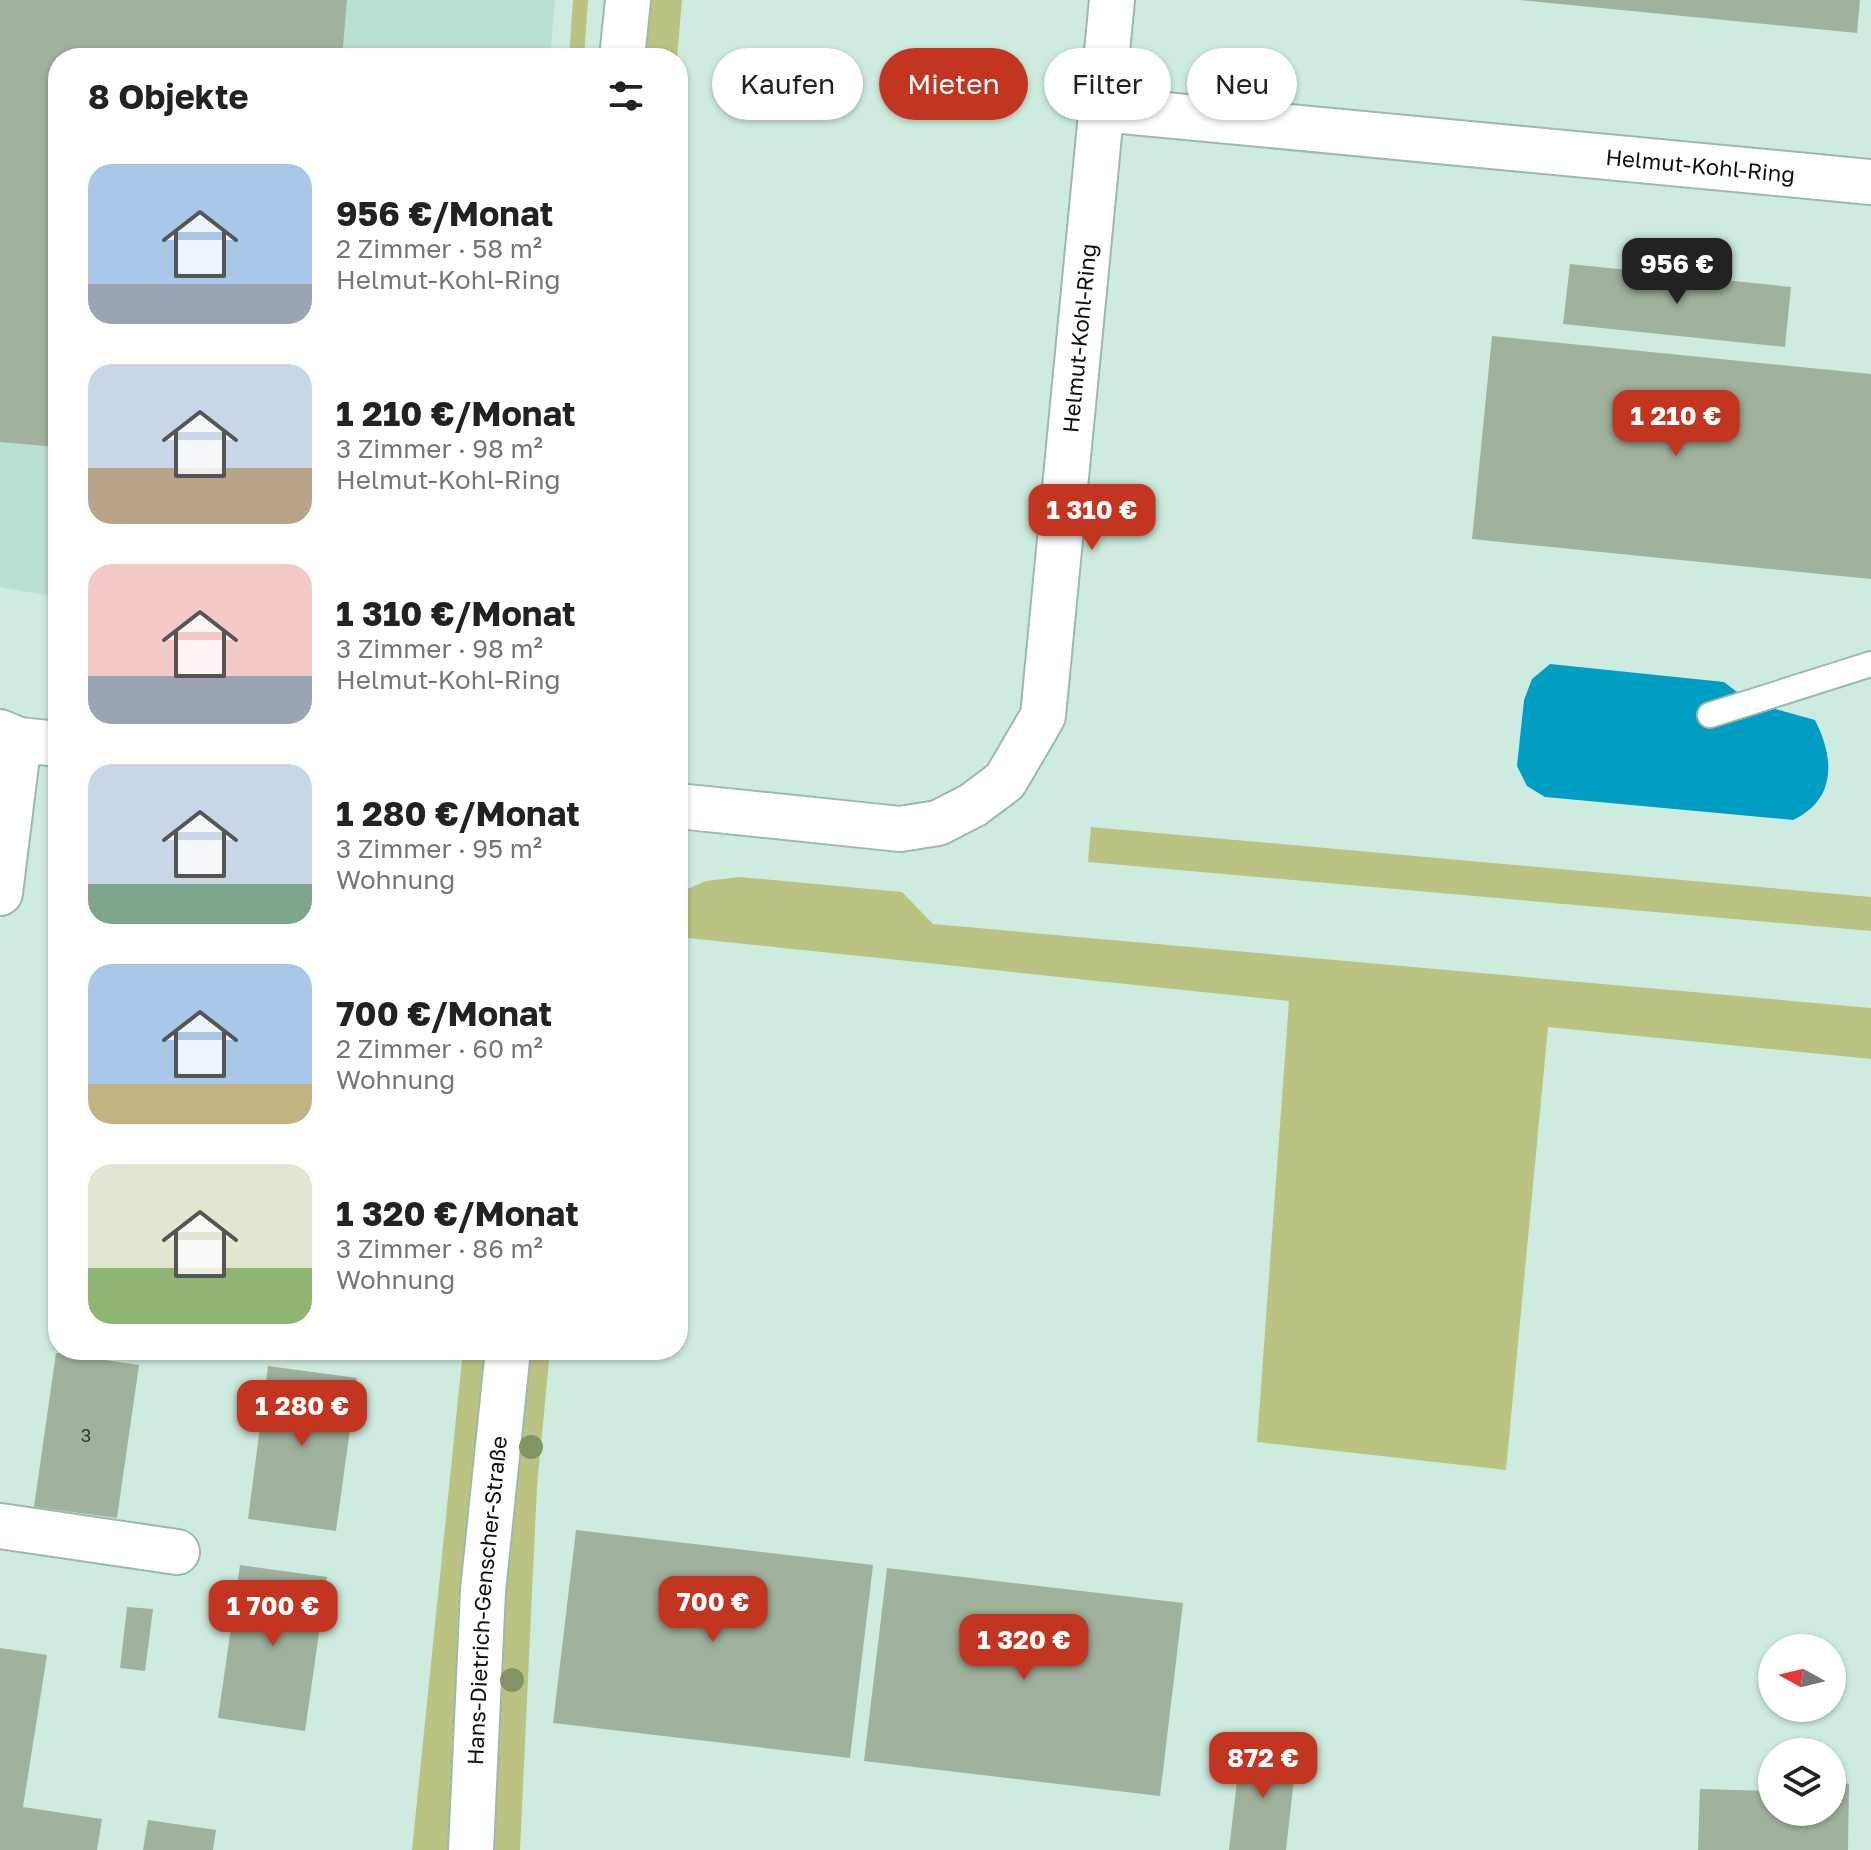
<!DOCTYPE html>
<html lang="de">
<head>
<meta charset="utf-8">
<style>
  body { margin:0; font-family:"Golos Text",sans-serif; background:#f2f2f2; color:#222; height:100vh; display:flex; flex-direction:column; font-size:30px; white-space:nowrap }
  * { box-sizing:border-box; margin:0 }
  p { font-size:26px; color:#767676 }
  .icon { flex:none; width:44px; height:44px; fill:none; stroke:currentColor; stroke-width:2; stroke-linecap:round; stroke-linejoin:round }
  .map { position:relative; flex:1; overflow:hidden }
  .panel { position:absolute; left:48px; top:48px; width:640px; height:1312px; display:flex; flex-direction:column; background:#fff; border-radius:32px; box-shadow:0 2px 6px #0004 }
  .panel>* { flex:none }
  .hud { position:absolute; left:712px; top:48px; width:760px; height:72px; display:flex; gap:16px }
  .needle { width:52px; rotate:278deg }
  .buttons { position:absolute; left:1758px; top:1634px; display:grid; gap:16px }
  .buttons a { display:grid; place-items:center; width:88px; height:88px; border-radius:50%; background:#fff; box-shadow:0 2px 6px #0004; font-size:40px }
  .price { position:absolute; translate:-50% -68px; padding:0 18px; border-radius:16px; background:#c13521; color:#fff; font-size:26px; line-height:52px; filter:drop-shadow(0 2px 4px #0008) }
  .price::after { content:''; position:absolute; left:50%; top:48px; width:24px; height:18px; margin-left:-12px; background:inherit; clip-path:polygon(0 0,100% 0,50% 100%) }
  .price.active { background:#222; color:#fff }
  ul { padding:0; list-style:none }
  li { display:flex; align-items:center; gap:24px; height:200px; padding:0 40px }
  li span { display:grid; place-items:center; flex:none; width:224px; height:160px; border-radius:24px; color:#555 }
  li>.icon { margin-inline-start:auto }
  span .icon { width:96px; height:96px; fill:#fffc; stroke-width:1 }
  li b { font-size:34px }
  h2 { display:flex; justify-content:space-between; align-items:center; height:96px; padding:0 40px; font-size:34px }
  .tag { padding:0 28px; border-radius:36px; background:#fff; box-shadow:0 2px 6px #0004; font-size:28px; line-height:72px }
  .tag.active { background:#c13521; color:#fff }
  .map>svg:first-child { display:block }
  .built { fill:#b9e0d0 }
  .green { fill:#bbc383 }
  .water { fill:#029dc3 }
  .building { fill:#a0b29d }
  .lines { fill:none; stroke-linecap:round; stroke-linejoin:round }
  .service-casing { stroke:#9cb9ad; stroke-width:28 }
  .minor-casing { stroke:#9cb9ad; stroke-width:48 }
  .tertiary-casing { stroke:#9cb9ad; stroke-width:48 }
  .service { stroke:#fff; stroke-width:24 }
  .minor { stroke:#fff; stroke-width:44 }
  .tertiary { stroke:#fff; stroke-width:44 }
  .tree { fill:#839464 }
  .labels { text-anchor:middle; stroke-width:6; stroke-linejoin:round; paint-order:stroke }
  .number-label { font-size:18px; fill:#2e3b32 }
  .street-label { font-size:22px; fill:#08130f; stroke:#cdecdf }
</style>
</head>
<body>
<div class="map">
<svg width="1871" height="1850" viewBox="0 0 1871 1850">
  <rect width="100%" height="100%" fill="#cdecdf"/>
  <polygon class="built" points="0,0 555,0 550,58 58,58 58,597 0,587"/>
  <g class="green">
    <polygon points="573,0 588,0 584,58 569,58"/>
    <polygon points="650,0 682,0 677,58 644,58"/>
    <polygon points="1091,827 1871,897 1871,931 1088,862"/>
    <polygon points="739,877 902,892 933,924 1871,1008 1871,1059 1548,1027 1506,1470 1257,1442 1289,1001 678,937 678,893 706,881"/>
    <path d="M463 1350H485C469 1517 453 1682 452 1850H412Z"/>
    <polygon points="527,1350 550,1350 537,1487 520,1850 492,1850 502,1595"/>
  </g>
  <path class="water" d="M1550 664 1724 682 1750 702 1815 720C1835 759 1836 800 1793 820L1545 797 1527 786 1517 766 1524 700 1532 679Z"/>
  <g class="building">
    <polygon points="0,0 347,0 342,58 58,58 58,447 0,442"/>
    <polygon points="1519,0 1860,0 1857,33"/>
    <polygon points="1570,264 1791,287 1785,347 1563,324"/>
    <polygon points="1492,336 1871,374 1871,579 1472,539"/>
    <polygon points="56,1353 139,1365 117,1518 34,1507"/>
    <polygon points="268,1366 357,1378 336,1531 248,1519"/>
    <polygon points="576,1530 873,1565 850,1758 553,1723"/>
    <polygon points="240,1565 327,1577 305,1731 218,1718"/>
    <polygon points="887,1568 1183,1603 1160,1796 864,1761"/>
    <polygon points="127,1607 153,1609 145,1671 120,1668"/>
    <polygon points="0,1648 47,1655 23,1807 102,1819 97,1850 0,1850"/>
    <polygon points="1241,1746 1297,1753 1286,1850 1229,1850"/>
    <polygon points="1832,1783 1849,1784 1848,1850 1698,1850 1700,1789 1772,1791 1772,1812 1832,1812"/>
    <polygon points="148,1820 216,1830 213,1850 143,1850"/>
  </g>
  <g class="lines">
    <defs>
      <polyline id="service" points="1710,715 1871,664"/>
      <g id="minor">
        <path id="s1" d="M1101 109 1871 182"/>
        <polyline points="0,732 19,740 58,744"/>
        <path id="s2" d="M678 806 900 829 938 823 973 805 1005 781 1043 716 1112 0"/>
        <polyline points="0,893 19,740"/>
        <polyline points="0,1526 177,1552"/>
      </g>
      <g id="tertiary">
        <polyline points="622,58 628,0"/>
        <path id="s3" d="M471 1850 483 1591 508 1350"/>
      </g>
    </defs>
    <use href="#service" class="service-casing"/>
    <use href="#minor" class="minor-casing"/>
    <use href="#tertiary" class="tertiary-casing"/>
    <use href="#service" class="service"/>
    <use href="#minor" class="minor"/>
    <use href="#tertiary" class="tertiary"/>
  </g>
  <g class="tree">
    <circle cx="531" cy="1447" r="12"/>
    <circle cx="512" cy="1680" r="12"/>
  </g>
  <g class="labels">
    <g class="number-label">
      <text x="86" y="1442">3</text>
    </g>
    <g class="street-label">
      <text dy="8" stroke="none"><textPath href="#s1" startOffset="602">Helmut-Kohl-Ring</textPath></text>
      <text dy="8" stroke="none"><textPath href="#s2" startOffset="796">Helmut-Kohl-Ring</textPath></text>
      <text dy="8" stroke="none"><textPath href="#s3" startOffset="250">Hans-Dietrich-Genscher-Straße</textPath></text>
    </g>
  </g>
</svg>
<div class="buttons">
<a><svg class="needle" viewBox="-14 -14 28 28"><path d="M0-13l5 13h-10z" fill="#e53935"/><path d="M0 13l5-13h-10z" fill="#767676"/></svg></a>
<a><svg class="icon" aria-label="layers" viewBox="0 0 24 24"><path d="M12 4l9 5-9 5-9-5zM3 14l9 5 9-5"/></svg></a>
</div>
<b class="price active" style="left:1677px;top:306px">956 €</b>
<b class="price" style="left:1676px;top:458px">1 210 €</b>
<b class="price" style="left:1092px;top:552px">1 310 €</b>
<b class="price" style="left:302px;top:1448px">1 280 €</b>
<b class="price" style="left:713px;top:1644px">700 €</b>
<b class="price" style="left:273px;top:1648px">1 700 €</b>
<b class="price" style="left:1024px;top:1682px">1 320 €</b>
<b class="price" style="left:1263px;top:1800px">872 €</b>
<div class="hud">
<a class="tag">Kaufen</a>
<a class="tag active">Mieten</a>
<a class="tag">Filter</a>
<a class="tag">Neu</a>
</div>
<section class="panel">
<h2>8 Objekte<svg class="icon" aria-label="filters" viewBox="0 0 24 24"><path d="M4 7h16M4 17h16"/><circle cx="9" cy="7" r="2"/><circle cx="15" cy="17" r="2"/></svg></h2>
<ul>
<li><span style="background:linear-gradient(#a9c7e8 75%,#9aa5b1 0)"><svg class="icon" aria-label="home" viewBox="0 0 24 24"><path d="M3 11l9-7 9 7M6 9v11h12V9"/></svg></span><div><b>956 €/Monat</b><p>2 Zimmer · 58 m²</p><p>Helmut-Kohl-Ring</p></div></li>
<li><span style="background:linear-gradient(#c9d6e8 65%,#b9a48a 0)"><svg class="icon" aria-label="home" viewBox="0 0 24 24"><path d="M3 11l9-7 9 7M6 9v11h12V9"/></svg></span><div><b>1 210 €/Monat</b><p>3 Zimmer · 98 m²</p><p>Helmut-Kohl-Ring</p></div></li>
<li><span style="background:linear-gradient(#f6c9c9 70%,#9aa5b1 0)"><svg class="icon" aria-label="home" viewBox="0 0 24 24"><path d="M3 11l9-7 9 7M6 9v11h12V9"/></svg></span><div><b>1 310 €/Monat</b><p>3 Zimmer · 98 m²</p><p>Helmut-Kohl-Ring</p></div></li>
<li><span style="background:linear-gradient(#c9d6e8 75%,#7fa58c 0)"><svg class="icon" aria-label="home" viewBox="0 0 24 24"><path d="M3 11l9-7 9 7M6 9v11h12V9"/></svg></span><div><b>1 280 €/Monat</b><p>3 Zimmer · 95 m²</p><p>Wohnung</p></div></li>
<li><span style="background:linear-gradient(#a9c7e8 75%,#c2b280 0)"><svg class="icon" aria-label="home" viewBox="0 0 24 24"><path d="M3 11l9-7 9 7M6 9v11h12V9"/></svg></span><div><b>700 €/Monat</b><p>2 Zimmer · 60 m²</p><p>Wohnung</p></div></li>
<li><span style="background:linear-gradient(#dfe7d0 65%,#8fb573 0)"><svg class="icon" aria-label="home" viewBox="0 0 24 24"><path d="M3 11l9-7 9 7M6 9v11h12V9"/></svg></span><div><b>1 320 €/Monat</b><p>3 Zimmer · 86 m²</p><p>Wohnung</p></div></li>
</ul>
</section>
</div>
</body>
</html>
